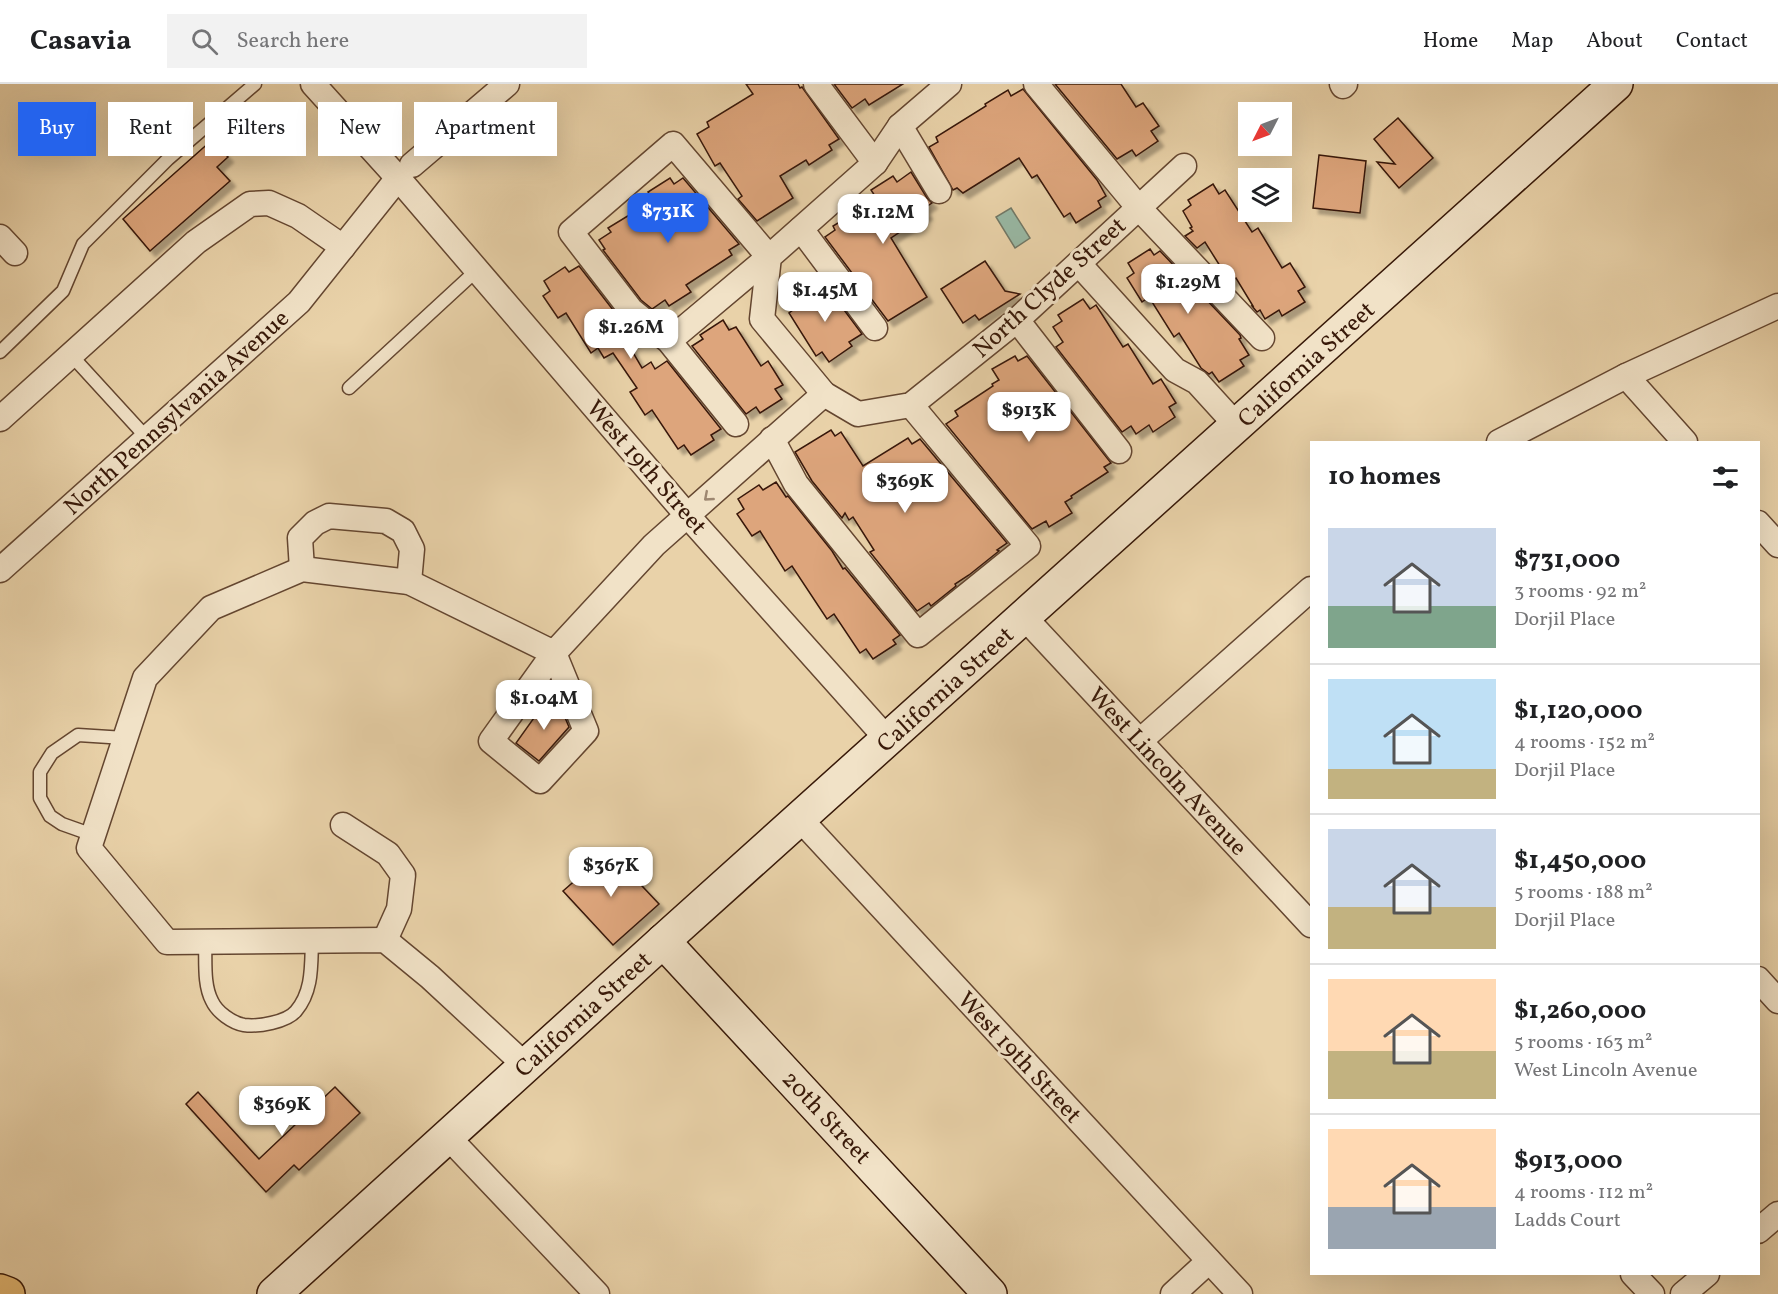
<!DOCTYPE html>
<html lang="en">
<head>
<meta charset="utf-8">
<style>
  body { margin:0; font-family:Vollkorn,serif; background:#f2f2f2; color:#202124; height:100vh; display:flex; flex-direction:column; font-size:22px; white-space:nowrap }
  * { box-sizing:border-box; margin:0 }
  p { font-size:20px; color:#757577 }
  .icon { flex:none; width:33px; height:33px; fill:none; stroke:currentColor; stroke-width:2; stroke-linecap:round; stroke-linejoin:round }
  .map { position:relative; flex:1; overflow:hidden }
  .drawer { position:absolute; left:1310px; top:357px; width:450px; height:834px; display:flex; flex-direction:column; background:#fff; border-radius:0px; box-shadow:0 6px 24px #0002 }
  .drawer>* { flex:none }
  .guide { position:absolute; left:18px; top:18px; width:570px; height:54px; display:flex; gap:12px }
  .needle { width:39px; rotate:228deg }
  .controls { position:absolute; left:1238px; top:18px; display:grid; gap:12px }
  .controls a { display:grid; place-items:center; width:54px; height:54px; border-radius:0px; background:#fff; box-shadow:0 6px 24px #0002; font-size:30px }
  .price { position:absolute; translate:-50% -51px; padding:0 14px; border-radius:12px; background:#fff; color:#222; font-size:20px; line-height:39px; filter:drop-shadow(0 2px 3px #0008) }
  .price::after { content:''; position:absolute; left:50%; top:36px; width:18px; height:14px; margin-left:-9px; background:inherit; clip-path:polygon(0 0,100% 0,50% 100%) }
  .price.active { background:#2563eb; color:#fff }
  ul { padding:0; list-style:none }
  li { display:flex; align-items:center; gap:18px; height:150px; padding:0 18px }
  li+li { border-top:2px solid #e0e0e0 }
  li span { display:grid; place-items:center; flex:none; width:168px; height:120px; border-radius:0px; color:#555 }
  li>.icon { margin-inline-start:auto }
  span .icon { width:72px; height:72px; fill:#fffc; stroke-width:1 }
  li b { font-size:26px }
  h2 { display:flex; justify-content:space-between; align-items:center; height:72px; padding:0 18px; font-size:26px }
  .tag { padding:0 21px; border-radius:0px; background:#fff; box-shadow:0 6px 24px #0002; font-size:21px; line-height:54px }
  .tag.active { background:#2563eb; color:#fff }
  header { display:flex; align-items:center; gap:36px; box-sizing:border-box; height:84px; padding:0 30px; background:#fff; border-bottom:2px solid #e0e0e0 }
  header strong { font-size:28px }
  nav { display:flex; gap:33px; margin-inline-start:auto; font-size:21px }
  .search { width:420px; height:54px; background:#f2f2f2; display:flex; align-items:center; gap:15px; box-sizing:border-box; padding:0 21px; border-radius:0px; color:#757577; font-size:22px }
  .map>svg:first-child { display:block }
  .water { fill:#98b8a4; stroke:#717866; stroke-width:1.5 }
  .building { fill:#dda57b; stroke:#371808; stroke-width:1.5; filter:url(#shadow) }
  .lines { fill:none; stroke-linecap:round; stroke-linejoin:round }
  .lane-casing { stroke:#644630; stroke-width:15 }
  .street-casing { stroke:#644630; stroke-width:27 }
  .secondary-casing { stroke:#371808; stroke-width:36 }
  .highway-casing { stroke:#371808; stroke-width:36 }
  .lane { stroke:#f1e2c7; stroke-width:12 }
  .street { stroke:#f1e2c7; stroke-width:24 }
  .secondary { stroke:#f1e2c7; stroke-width:33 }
  .highway { stroke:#e4b974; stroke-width:33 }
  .oneway { stroke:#9d8771 }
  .labels { text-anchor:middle; stroke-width:6; stroke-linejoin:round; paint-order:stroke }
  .street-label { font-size:24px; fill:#371808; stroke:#f1e2c7 }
</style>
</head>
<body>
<header>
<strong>Casavia</strong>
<div class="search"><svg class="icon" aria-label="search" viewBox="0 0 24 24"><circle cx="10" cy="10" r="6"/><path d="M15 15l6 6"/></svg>Search here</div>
<nav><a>Home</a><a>Map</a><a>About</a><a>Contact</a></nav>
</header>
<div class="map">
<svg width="1778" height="1210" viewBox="0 0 1778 1210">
  <defs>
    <filter id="shadow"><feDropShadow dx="5.5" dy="5.5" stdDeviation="1.5" flood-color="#0004"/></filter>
  </defs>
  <rect width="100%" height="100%" fill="#e9d2a9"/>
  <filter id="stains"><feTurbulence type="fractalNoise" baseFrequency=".00333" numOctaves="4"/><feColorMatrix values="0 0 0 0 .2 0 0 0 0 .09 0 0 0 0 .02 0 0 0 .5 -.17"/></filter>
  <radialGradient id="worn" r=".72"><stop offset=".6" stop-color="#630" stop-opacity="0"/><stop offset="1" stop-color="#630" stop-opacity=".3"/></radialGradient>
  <polygon class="water" points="1011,124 1030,154 1015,164 996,133"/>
  <g class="building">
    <polygon points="746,0 798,0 800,4 802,3 839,55 829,61 832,66 809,81 806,76 780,92 793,114 757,137 738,115 742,112 720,79 715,82 697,50 709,43 707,38 753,10"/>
    <polygon points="834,0 903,0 869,21 865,15 852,24"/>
    <polygon points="1055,0 1121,0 1136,23 1143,19 1159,42 1151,47 1158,57 1136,72 1132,66 1117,75"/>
    <polygon points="1023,5 1097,96 1106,112 1098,117 1101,123 1076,139 1070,129 1064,133 1037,91 1032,94 1019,74 963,109 957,104 953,106 929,63 938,58 936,53 986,22 985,20 1008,6 1011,12"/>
    <polygon points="1398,34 1433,74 1399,104 1377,78 1395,80 1374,55"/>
    <polygon points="212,56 228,73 217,83 230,97 150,167 123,135"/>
    <polygon points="1319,71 1366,77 1360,129 1313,124"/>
    <polygon points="911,88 927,114 932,119 923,125 927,130 891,154 927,213 888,237 825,153 835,146 833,142 877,115 871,106 893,92 897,98"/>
    <polygon points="670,94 674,100 683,94 739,160 729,166 732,171 686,201 691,208 669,222 665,216 652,225 641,216 603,166 605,165 599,156 611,148 608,144 654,116 648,108"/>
    <polygon points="1213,100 1219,110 1225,106 1252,148 1258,144 1282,184 1290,179 1305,203 1298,207 1305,218 1282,232 1279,226 1265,235 1260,226 1257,228 1252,222 1253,222 1236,194 1230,198 1205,158 1197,164 1185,152 1193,147 1190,144 1192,143 1183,127 1191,121 1188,116"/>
    <polygon points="1150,165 1154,171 1160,167 1240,251 1241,254 1239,255 1249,271 1240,276 1244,282 1219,298 1212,288 1209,290 1201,284 1179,249 1174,253 1149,213 1142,218 1127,194 1134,189 1128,179"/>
    <polygon points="985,177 1005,207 1020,210 979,236 975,231 963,239 941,205"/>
    <polygon points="579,182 620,235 635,248 625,255 642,284 651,278 655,285 667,277 721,345 711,351 714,356 691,371 684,361 678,365 652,326 645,331 630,308 637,304 613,269 604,274 598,264 591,269 566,229 558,234 543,212 550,207 544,197 565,183 569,188"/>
    <polygon points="824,199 862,250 849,258 852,262 829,278 822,268 816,272 789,229 801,220 798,216"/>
    <polygon points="1083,215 1090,225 1096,221 1123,263 1128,260 1153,300 1161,295 1176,319 1169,323 1175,333 1153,348 1149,341 1136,350 1131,342 1122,348 1056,263 1063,258 1053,243 1062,237 1058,231"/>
    <polygon points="723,236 729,246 736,243 761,282 768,277 783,301 775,305 782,315 760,329 756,323 746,330 692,262 703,255 700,251"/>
    <polygon points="1015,272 1018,277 1027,272 1111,379 1104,383 1108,388 1071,412 1072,414 1065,418 1072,429 1049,443 1046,437 1032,445 946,340 958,332 955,327 993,302 992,300 999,296 992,285"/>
    <polygon points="831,346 835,352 841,348 863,382 908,354 912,360 920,355 1007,459 997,466 999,467 969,491 955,500 956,502 931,522 929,519 917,527 870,468 874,466 853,433 849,436 845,429 842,434 812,397 795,368"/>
    <polygon points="776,398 786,413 788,412 832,467 843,485 845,484 900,551 893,556 896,560 873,575 866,565 860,569 834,530 827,535 792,482 785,487 760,447 752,452 737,430 744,425 738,415 759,401 763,406"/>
    <polygon points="546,617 563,629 569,643 539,677 516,659"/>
    <polygon points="609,767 659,820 613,861 563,807"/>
    <polygon points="335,1003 360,1029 299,1086 294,1081 266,1108 186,1020 198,1008 259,1075"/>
  </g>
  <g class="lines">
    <defs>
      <g id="lane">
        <polyline points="0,268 63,207 83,160 168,75 255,0"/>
        <polyline points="71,271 147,354"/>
        <polyline points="349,304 477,186"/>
        <polyline points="93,751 62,740 50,732 40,714 40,688 52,669 78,651 125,654"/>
        <path d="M205 858C206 876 203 900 212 917 217 928 232 939 244 941 258 943 287 938 296 927 313 907 311 881 312 857"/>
      </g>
      <g id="street">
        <polyline points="313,0 398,94 687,431 888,656"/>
        <polyline points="816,0 875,79"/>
        <polyline points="949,0 900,42 875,79 769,173 762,235 824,310 858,330 911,321 1017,236 1184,82"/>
        <polyline points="1036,0 1138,123 1262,254"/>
        <polyline points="1342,0 1343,2 1345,0"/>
        <polyline points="900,42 939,107"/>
        <polyline points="412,81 507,0"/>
        <polyline points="801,145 875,244"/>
        <polyline points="0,153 15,169"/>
        <polyline points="1079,180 1175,286 1197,298 1237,342"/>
        <polyline points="1017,236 1119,367"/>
        <polyline points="669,257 769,173 673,60 571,148 631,226 669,257 736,340"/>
        <polyline points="1626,292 1685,358"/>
        <polyline points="0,335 196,158 250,120 269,119 298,132 343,163"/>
        <polyline points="772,355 796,400 918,551 1028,462 911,321"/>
        <polyline points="1499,358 1626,292 1778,222"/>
        <polyline points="1758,439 1778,461"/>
        <polyline points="302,485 300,454 315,439 329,432 386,437 403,447 412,465 409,498"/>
        <polyline points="0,486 299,218 398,94"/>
        <polyline points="1024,533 1311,841"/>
        <polyline points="1141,656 1311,505"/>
        <polyline points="800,735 1240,1210"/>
        <polyline points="343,741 388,770 403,791 399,825 385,856"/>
        <polyline points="1758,895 1778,917"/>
        <polyline points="526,982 430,893 385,856 167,858 89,764 145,594 211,524 302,485 409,498 554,569 586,647 540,697 491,657 554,569 654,461 824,310"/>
        <polyline points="448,1053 597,1210"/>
        <polyline points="1758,1147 1778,1130"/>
        <polyline points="1633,1190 1652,1210"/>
        <polyline points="1173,1210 1209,1177"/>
        <polyline points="1683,1210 1707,1190"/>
      </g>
      <g id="secondary">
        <polyline points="663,857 990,1210"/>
        <polyline points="274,1210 663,857 1616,0"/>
      </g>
      <polyline id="highway" points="0,1207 8,1210"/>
    </defs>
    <use href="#lane" class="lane-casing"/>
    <use href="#street" class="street-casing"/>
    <use href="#secondary" class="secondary-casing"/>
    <use href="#highway" class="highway-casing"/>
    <use href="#lane" class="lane"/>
    <use href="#street" class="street"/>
    <use href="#secondary" class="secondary"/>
    <use href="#highway" class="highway"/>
  </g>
  <defs><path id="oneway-chevron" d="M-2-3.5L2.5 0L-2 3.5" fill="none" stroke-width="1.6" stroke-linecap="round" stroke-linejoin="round" transform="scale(1.5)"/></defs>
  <use class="oneway" href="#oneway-chevron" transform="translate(708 413) rotate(139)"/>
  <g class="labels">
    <g class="street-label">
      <text transform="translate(1049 203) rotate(-42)" y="8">North Clyde Street</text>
      <text transform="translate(1306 280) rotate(-42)" y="8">California Street</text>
      <text transform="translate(176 328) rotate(-42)" y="8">North Pennsylvania Avenue</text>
      <text transform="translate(647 383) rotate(49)" y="8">West 19th Street</text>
      <text transform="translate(945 605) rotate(-42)" y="8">California Street</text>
      <text transform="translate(1168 687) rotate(47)" y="8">West Lincoln Avenue</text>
      <text transform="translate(583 930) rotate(-42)" y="8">California Street</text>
      <text transform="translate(1020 973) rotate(47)" y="8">West 19th Street</text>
      <text transform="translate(827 1033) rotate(47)" y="8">20th Street</text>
    </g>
  </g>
  <rect width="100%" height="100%" filter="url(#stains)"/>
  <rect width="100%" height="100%" fill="url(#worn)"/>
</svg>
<div class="controls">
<a><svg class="needle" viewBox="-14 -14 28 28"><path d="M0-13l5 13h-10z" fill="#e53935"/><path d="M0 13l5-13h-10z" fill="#757577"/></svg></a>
<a><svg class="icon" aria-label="layers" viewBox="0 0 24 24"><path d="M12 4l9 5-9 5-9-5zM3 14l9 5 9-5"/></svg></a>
</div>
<b class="price active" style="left:668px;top:160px">$731K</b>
<b class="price" style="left:883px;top:161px">$1.12M</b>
<b class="price" style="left:1188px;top:231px">$1.29M</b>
<b class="price" style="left:825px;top:239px">$1.45M</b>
<b class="price" style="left:631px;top:276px">$1.26M</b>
<b class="price" style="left:1029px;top:359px">$913K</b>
<b class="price" style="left:905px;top:430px">$369K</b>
<b class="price" style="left:544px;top:647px">$1.04M</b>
<b class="price" style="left:611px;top:814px">$367K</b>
<b class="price" style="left:282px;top:1053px">$369K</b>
<div class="guide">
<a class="tag active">Buy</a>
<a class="tag">Rent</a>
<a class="tag">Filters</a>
<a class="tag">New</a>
<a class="tag">Apartment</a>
</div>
<section class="drawer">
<h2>10 homes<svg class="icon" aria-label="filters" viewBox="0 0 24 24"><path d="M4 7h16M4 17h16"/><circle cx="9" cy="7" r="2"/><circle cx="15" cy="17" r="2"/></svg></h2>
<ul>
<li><span style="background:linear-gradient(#c9d6e8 65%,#7fa58c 0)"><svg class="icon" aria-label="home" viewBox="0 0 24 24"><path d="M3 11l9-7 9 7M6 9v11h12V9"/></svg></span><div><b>$731,000</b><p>3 rooms · 92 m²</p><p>Dorjil Place</p></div></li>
<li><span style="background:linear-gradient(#bfe0f5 75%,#c2b280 0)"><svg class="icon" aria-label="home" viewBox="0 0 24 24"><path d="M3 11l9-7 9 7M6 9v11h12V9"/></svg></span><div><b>$1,120,000</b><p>4 rooms · 152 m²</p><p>Dorjil Place</p></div></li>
<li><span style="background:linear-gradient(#c9d6e8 65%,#c2b280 0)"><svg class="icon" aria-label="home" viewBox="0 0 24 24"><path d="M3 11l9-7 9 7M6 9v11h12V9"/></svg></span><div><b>$1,450,000</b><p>5 rooms · 188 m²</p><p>Dorjil Place</p></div></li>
<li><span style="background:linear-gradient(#ffd9b3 60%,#c2b280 0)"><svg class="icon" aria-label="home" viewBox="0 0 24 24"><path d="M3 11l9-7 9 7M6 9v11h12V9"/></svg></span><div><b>$1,260,000</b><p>5 rooms · 163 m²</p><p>West Lincoln Avenue</p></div></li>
<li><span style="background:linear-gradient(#ffd9b3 65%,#9aa5b1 0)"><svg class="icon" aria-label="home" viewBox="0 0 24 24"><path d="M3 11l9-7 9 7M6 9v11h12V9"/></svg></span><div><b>$913,000</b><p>4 rooms · 112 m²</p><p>Ladds Court</p></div></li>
</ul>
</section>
</div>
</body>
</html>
